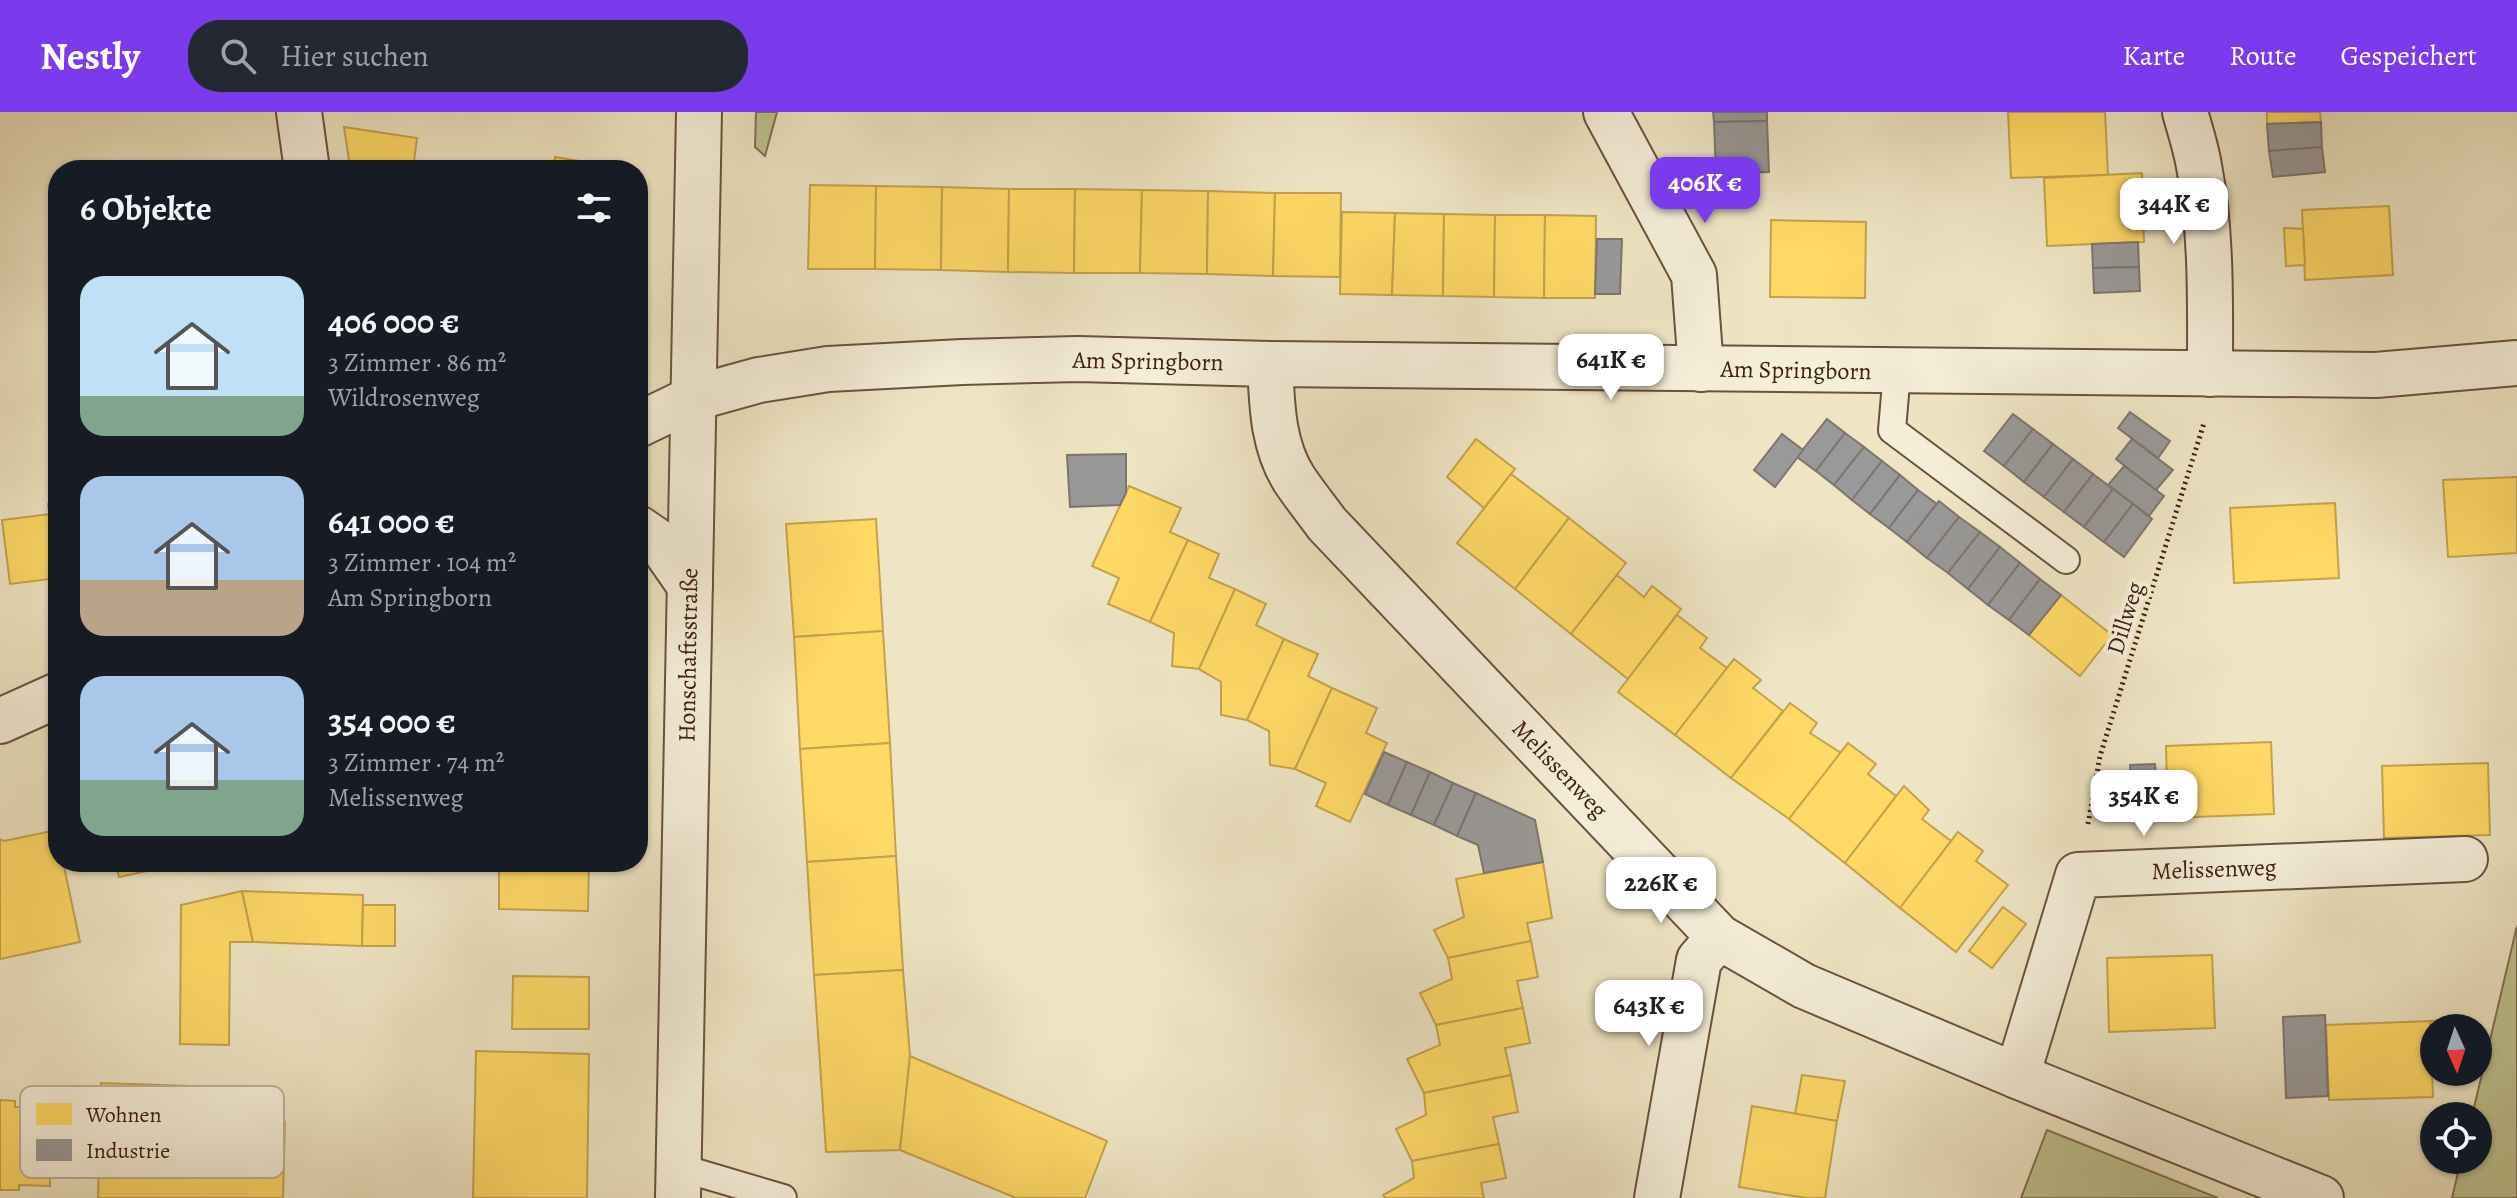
<!DOCTYPE html>
<html lang="de">
<head>
<meta charset="utf-8">
<style>
  body { margin:0; font-family:Alegreya,serif; background:#242831; color:#f1f3f6; height:100vh; display:flex; flex-direction:column; font-size:30px; white-space:nowrap }
  * { box-sizing:border-box; margin:0 }
  p { font-size:26px; color:#9ea1a6 }
  .icon { flex:none; width:44px; height:44px; fill:none; stroke:currentColor; stroke-width:2; stroke-linecap:round; stroke-linejoin:round }
  .map { position:relative; flex:1; overflow:hidden }
  .panel { position:absolute; left:48px; top:48px; width:600px; height:712px; display:flex; flex-direction:column; background:#171b24; border-radius:32px; box-shadow:0 2px 6px #0004 }
  .panel>* { flex:none }
  .needle { width:52px; rotate:177deg }
  .fabs { position:absolute; left:2420px; top:902px; display:grid; gap:16px }
  .fabs a { display:grid; place-items:center; width:72px; height:72px; border-radius:50%; background:#171b24; box-shadow:0 2px 6px #0004; font-size:40px }
  .price { position:absolute; translate:-50% -68px; padding:0 18px; border-radius:16px; background:#fff; color:#222; font-size:26px; line-height:52px; filter:drop-shadow(0 2px 4px #0008) }
  .price::after { content:''; position:absolute; left:50%; top:48px; width:24px; height:18px; margin-left:-12px; background:inherit; clip-path:polygon(0 0,100% 0,50% 100%) }
  .price.current { background:#7c3aed; color:#fff }
  ul { padding:0; list-style:none }
  li { display:flex; align-items:center; gap:24px; height:200px; padding:0 32px }
  li span { display:grid; place-items:center; flex:none; width:224px; height:160px; border-radius:24px; color:#555 }
  li>.icon { margin-inline-start:auto }
  span .icon { width:96px; height:96px; fill:#fffc; stroke-width:1 }
  li b { font-size:34px }
  h2 { display:flex; justify-content:space-between; align-items:center; height:96px; padding:0 32px; font-size:34px }
  header { display:flex; align-items:center; gap:48px; box-sizing:border-box; height:112px; padding:0 40px; background:#7c3aed; color:#fff }
  header strong { font-size:38px }
  nav { display:flex; gap:44px; margin-inline-start:auto; font-size:28px }
  .search { width:560px; height:72px; background:#242831; display:flex; align-items:center; gap:20px; box-sizing:border-box; padding:0 28px; border-radius:32px; color:#9ea1a6; font-size:30px }
  .map>svg:first-child { display:block }
  .green { fill:#bfc390; stroke:#7f7251; stroke-width:2 }
  .homes { fill:#ffd966; stroke:#c5a24d; stroke-width:2 }
  .industry { fill:#999; stroke:#7e7570; stroke-width:2 }
  .lines { fill:none; stroke-linecap:round; stroke-linejoin:round }
  .service-casing { stroke:#6b513e; stroke-width:30 }
  .minor-casing { stroke:#6b513e; stroke-width:48 }
  .tertiary-casing { stroke:#6b513e; stroke-width:48 }
  .path { stroke:#3f2012; stroke-width:5; stroke-dasharray:2 4; stroke-linecap:butt }
  .service { stroke:#f5eed9; stroke-width:26 }
  .minor { stroke:#f5eed9; stroke-width:44 }
  .tertiary { stroke:#f5eed9; stroke-width:44 }
  .labels { text-anchor:middle; stroke-width:8; stroke-linejoin:round; paint-order:stroke }
  .street-label { font-size:24px; fill:#3f2012; stroke:#f5eed9 }
  .key { fill:#f5eed9; stroke:#beb09d; stroke-width:2 }
  .key-label { font-size:22px; fill:#3f2012 }
</style>
</head>
<body>
<header>
<strong>Nestly</strong>
<div class="search"><svg class="icon" aria-label="search" viewBox="0 0 24 24"><circle cx="10" cy="10" r="6"/><path d="M15 15l6 6"/></svg>Hier suchen</div>
<nav><a>Karte</a><a>Route</a><a>Gespeichert</a></nav>
</header>
<div class="map">
<svg width="2517" height="1086" viewBox="0 0 2517 1086">
  <rect width="100%" height="100%" fill="#efe5c4"/>
  <filter id="stains"><feTurbulence type="fractalNoise" baseFrequency=".0025" numOctaves="4"/><feColorMatrix values="0 0 0 0 .2 0 0 0 0 .09 0 0 0 0 .02 0 0 0 .5 -.17"/></filter>
  <radialGradient id="worn" r=".72"><stop offset=".6" stop-color="#630" stop-opacity="0"/><stop offset="1" stop-color="#630" stop-opacity=".3"/></radialGradient>
  <g class="green">
    <polygon points="756,0 777,0 765,44 755,35"/>
    <polygon points="2517,814 2517,1086 2452,1086 2461,1048 2478,1048 2478,1004 2472,1004"/>
    <polygon points="2047,1018 2218,1086 2021,1086"/>
  </g>
  <g class="homes">
    <polygon points="2008,0 2105,0 2108,63 2011,66"/>
    <polygon points="2267,0 2320,0 2321,10 2267,12"/>
    <polygon points="344,15 417,26 413,58 371,58 350,55"/>
    <polygon points="555,45 633,58 553,58"/>
    <polygon points="2142,61 2144,130 2047,134 2044,66"/>
    <polygon points="810,73 876,74 875,157 808,157"/>
    <polygon points="876,74 942,75 941,158 875,157"/>
    <polygon points="942,75 1009,77 1008,160 941,158"/>
    <polygon points="1009,77 1075,77 1074,161 1008,160"/>
    <polygon points="1075,77 1142,78 1140,161 1074,161"/>
    <polygon points="1142,78 1208,79 1207,162 1140,161"/>
    <polygon points="1208,79 1275,81 1273,164 1207,162"/>
    <polygon points="1275,81 1341,81 1340,165 1273,164"/>
    <polygon points="2389,94 2393,163 2305,168 2302,98"/>
    <polygon points="1342,100 1395,101 1392,183 1340,182"/>
    <polygon points="1395,101 1444,102 1443,184 1392,183"/>
    <polygon points="1444,102 1495,103 1494,185 1443,184"/>
    <polygon points="1495,103 1545,103 1544,186 1494,185"/>
    <polygon points="1545,103 1596,104 1595,186 1544,186"/>
    <polygon points="1771,108 1866,110 1865,186 1770,185"/>
    <polygon points="2284,116 2303,117 2305,153 2286,154"/>
    <polygon points="1476,327 1515,357 1484,396 1447,365"/>
    <polygon points="1511,362 1569,406 1515,477 1457,431"/>
    <polygon points="2517,365 2517,441 2448,445 2443,368"/>
    <polygon points="1129,374 1181,396 1170,420 1188,428 1150,510 1108,492 1119,466 1092,454"/>
    <polygon points="58,390 58,464 48,392"/>
    <polygon points="2335,391 2339,466 2234,471 2230,396"/>
    <polygon points="50,402 58,466 10,472 2,408"/>
    <polygon points="1569,406 1626,451 1571,522 1515,477"/>
    <polygon points="876,407 883,519 794,525 786,412"/>
    <polygon points="1188,428 1219,442 1209,466 1235,477 1199,557 1172,554 1174,521 1150,510"/>
    <polygon points="1617,463 1644,485 1652,474 1681,497 1628,567 1571,522"/>
    <polygon points="1235,477 1266,492 1256,513 1284,527 1247,608 1221,603 1221,570 1199,557"/>
    <polygon points="2061,483 2112,523 2080,564 2029,523"/>
    <polygon points="1677,503 1707,526 1700,536 1727,556 1675,623 1618,580"/>
    <polygon points="883,519 890,631 800,637 794,525"/>
    <polygon points="1284,527 1318,542 1308,564 1332,576 1295,657 1270,653 1269,619 1247,608"/>
    <polygon points="1734,547 1761,568 1753,576 1783,599 1731,666 1675,623"/>
    <polygon points="1332,576 1377,596 1366,621 1387,631 1350,710 1316,694 1326,671 1295,657"/>
    <polygon points="1790,591 1817,611 1810,621 1841,641 1789,707 1731,666"/>
    <polygon points="2271,630 2274,702 2168,706 2166,634"/>
    <polygon points="890,631 896,744 807,750 800,637"/>
    <polygon points="1848,631 1876,652 1868,662 1896,684 1845,751 1789,707"/>
    <polygon points="2488,651 2490,723 2384,726 2382,654"/>
    <polygon points="1904,674 1929,698 1922,707 1951,729 1900,796 1845,751"/>
    <polygon points="55,714 58,750 63,750 80,830 0,847 0,727 4,729 52,719 52,716"/>
    <polygon points="1958,720 1983,739 1976,749 2008,773 1956,840 1900,796"/>
    <polygon points="896,744 903,858 814,863 807,750"/>
    <polygon points="115,750 188,750 119,765"/>
    <polygon points="499,750 589,750 588,799 499,797"/>
    <polygon points="1543,750 1552,806 1527,811 1531,829 1448,846 1434,818 1464,805 1456,767"/>
    <polygon points="242,779 253,830 230,830 229,933 180,932 181,793"/>
    <polygon points="242,779 363,783 362,834 253,830"/>
    <polygon points="363,793 395,793 395,834 362,834"/>
    <polygon points="2003,795 2026,812 1992,856 1969,839"/>
    <polygon points="1531,829 1538,865 1517,869 1523,896 1436,913 1420,881 1452,867 1448,846"/>
    <polygon points="2212,843 2215,916 2109,920 2107,846"/>
    <polygon points="903,858 910,944 900,1038 826,1040 814,863"/>
    <polygon points="513,864 589,865 589,917 512,917"/>
    <polygon points="1523,896 1530,931 1505,936 1511,963 1424,981 1407,947 1440,933 1436,913"/>
    <polygon points="2451,908 2451,916 2434,916 2434,960 2453,960 2453,964 2433,965 2430,909"/>
    <polygon points="2430,909 2433,985 2329,988 2326,913"/>
    <polygon points="476,939 589,942 587,1086 473,1086"/>
    <polygon points="910,944 1107,1029 1085,1086 1016,1086 900,1038"/>
    <polygon points="1511,963 1518,1000 1493,1005 1499,1032 1412,1049 1396,1017 1426,1003 1424,981"/>
    <polygon points="1802,963 1845,969 1837,1009 1795,1002"/>
    <polygon points="101,971 191,974 190,1006 285,1010 283,1086 98,1086"/>
    <polygon points="0,988 15,989 15,995 46,996 45,1033 50,1033 50,1074 19,1073 19,1078 0,1078"/>
    <polygon points="1752,994 1837,1009 1825,1086 1806,1086 1739,1075"/>
    <polygon points="1499,1032 1506,1066 1481,1071 1484,1086 1385,1086 1383,1083 1414,1066 1412,1049"/>
  </g>
  <g class="industry">
    <polygon points="1713,0 1767,0 1767,9 1714,10"/>
    <polygon points="1767,9 1769,60 1716,62 1714,10"/>
    <polygon points="2321,10 2322,35 2269,39 2267,12"/>
    <polygon points="2322,35 2325,60 2273,65 2269,39"/>
    <polygon points="1597,127 1622,127 1620,182 1595,182"/>
    <polygon points="2138,130 2139,155 2093,156 2092,132"/>
    <polygon points="2139,155 2140,179 2094,181 2093,156"/>
    <polygon points="2130,300 2170,329 2158,346 2118,316"/>
    <polygon points="2013,302 2033,317 2004,354 1984,339"/>
    <polygon points="1827,307 1845,321 1816,359 1797,345"/>
    <polygon points="2033,317 2053,332 2024,370 2004,354"/>
    <polygon points="1845,321 1864,335 1834,373 1816,359"/>
    <polygon points="1782,322 1803,338 1775,375 1754,358"/>
    <polygon points="2132,327 2173,358 2156,378 2116,347"/>
    <polygon points="2053,332 2073,347 2044,385 2024,370"/>
    <polygon points="1864,335 1882,349 1852,388 1834,373"/>
    <polygon points="1126,342 1126,381 1120,393 1070,395 1067,343"/>
    <polygon points="2073,347 2093,362 2064,400 2044,385"/>
    <polygon points="1882,349 1900,363 1870,402 1852,388"/>
    <polygon points="2124,354 2164,384 2149,404 2108,373"/>
    <polygon points="2093,362 2113,377 2084,415 2064,400"/>
    <polygon points="1900,363 1918,378 1889,416 1870,402"/>
    <polygon points="2113,377 2133,392 2104,430 2084,415"/>
    <polygon points="1918,378 1937,392 1907,430 1889,416"/>
    <polygon points="1939,389 1959,405 1927,446 1907,430"/>
    <polygon points="2133,392 2152,407 2124,445 2104,430"/>
    <polygon points="1959,405 1980,420 1948,461 1927,446"/>
    <polygon points="1980,420 2000,435 1968,477 1948,461"/>
    <polygon points="2000,435 2020,451 1988,493 1968,477"/>
    <polygon points="2020,451 2040,467 2009,508 1988,493"/>
    <polygon points="2040,467 2061,483 2029,523 2009,508"/>
    <polygon points="1384,640 1407,650 1388,693 1365,682"/>
    <polygon points="1407,650 1430,660 1411,703 1388,693"/>
    <polygon points="2155,652 2158,699 2132,700 2130,653"/>
    <polygon points="1430,660 1453,671 1434,713 1411,703"/>
    <polygon points="1453,671 1476,681 1457,724 1434,713"/>
    <polygon points="1476,681 1535,708 1543,750 1484,761 1478,733 1457,724"/>
    <polygon points="2325,903 2328,984 2286,986 2283,905"/>
  </g>
  <g class="lines">
    <defs>
      <g id="service">
        <polyline points="1897,259 1892,318 2066,448"/>
        <polyline points="678,1055 783,1086"/>
      </g>
      <g id="minor">
        <polyline points="299,0 307,58"/>
        <polyline points="1606,0 1694,163 1701,257"/>
        <path d="M2185 0C2190 18 2196 36 2199 54 2212 122 2210 193 2210 262"/>
        <path d="M1270 252C1272 291 1272 332 1294 367 1304 382 1316 397 1327 412L1719 825 1804 874 2017 964 2321 1086"/>
        <polyline points="694,286 759,268 828,257 962,250 1078,247 1270,252 2376,263 2517,251"/>
        <polyline points="2017,964 2078,763 2465,747"/>
        <polyline points="1657,1086 1699,848 1719,825"/>
      </g>
      <g id="tertiary">
        <polyline points="638,313 694,286"/>
        <polyline points="638,416 660,431 690,474"/>
        <polyline points="0,609 58,583"/>
        <polyline points="678,1086 699,0"/>
      </g>
    </defs>
    <use href="#service" class="service-casing"/>
    <use href="#minor" class="minor-casing"/>
    <use href="#tertiary" class="tertiary-casing"/>
    <polyline class="path" points="2088,712 2100,644 2204,311"/>
    <use href="#service" class="service"/>
    <use href="#minor" class="minor"/>
    <use href="#tertiary" class="tertiary"/>
  </g>
  <g class="labels">
    <g class="street-label">
      <text transform="translate(1148 249) rotate(1)" y="8">Am Springborn</text>
      <text transform="translate(1796 258) rotate(1)" y="8">Am Springborn</text>
      <text transform="translate(2125 506) rotate(-73)" y="8">Dillweg</text>
      <text transform="translate(688 543) rotate(-89)" y="8">Honschaftsstraße</text>
      <text transform="translate(1560 657) rotate(46)" y="8">Melissenweg</text>
      <text transform="translate(2214 757) rotate(-2)" y="8">Melissenweg</text>
    </g>
  </g>
  <rect x="20" y="974" width="264" height="92" rx="12" class="key"/>
  <rect x="36" y="991" width="36" height="22" fill="#ffd966"/>
  <rect x="36" y="1027" width="36" height="22" fill="#999"/>
  <g class="key-label">
    <text x="86" y="1010">Wohnen</text>
    <text x="86" y="1046">Industrie</text>
  </g>
  <rect width="100%" height="100%" filter="url(#stains)"/>
  <rect width="100%" height="100%" fill="url(#worn)"/>
</svg>
<div class="fabs">
<a><svg class="needle" viewBox="-14 -14 28 28"><path d="M0-13l5 13h-10z" fill="#e53935"/><path d="M0 13l5-13h-10z" fill="#9ea1a6"/></svg></a>
<a><svg class="icon" aria-label="locate" viewBox="0 0 24 24"><circle cx="12" cy="12" r="6"/><path d="M12 2v4M12 18v4M2 12h4M18 12h4"/></svg></a>
</div>
<b class="price current" style="left:1705px;top:113px">406K €</b>
<b class="price" style="left:2174px;top:134px">344K €</b>
<b class="price" style="left:1611px;top:290px">641K €</b>
<b class="price" style="left:2144px;top:726px">354K €</b>
<b class="price" style="left:1661px;top:813px">226K €</b>
<b class="price" style="left:1649px;top:936px">643K €</b>
<section class="panel">
<h2>6 Objekte<svg class="icon" aria-label="filters" viewBox="0 0 24 24"><path d="M4 7h16M4 17h16"/><circle cx="9" cy="7" r="2"/><circle cx="15" cy="17" r="2"/></svg></h2>
<ul>
<li><span style="background:linear-gradient(#bfe0f5 75%,#7fa58c 0)"><svg class="icon" aria-label="home" viewBox="0 0 24 24"><path d="M3 11l9-7 9 7M6 9v11h12V9"/></svg></span><div><b>406 000 €</b><p>3 Zimmer · 86 m²</p><p>Wildrosenweg</p></div></li>
<li><span style="background:linear-gradient(#a9c7e8 65%,#b9a48a 0)"><svg class="icon" aria-label="home" viewBox="0 0 24 24"><path d="M3 11l9-7 9 7M6 9v11h12V9"/></svg></span><div><b>641 000 €</b><p>3 Zimmer · 104 m²</p><p>Am Springborn</p></div></li>
<li><span style="background:linear-gradient(#a9c7e8 65%,#7fa58c 0)"><svg class="icon" aria-label="home" viewBox="0 0 24 24"><path d="M3 11l9-7 9 7M6 9v11h12V9"/></svg></span><div><b>354 000 €</b><p>3 Zimmer · 74 m²</p><p>Melissenweg</p></div></li>
</ul>
</section>
</div>
</body>
</html>
